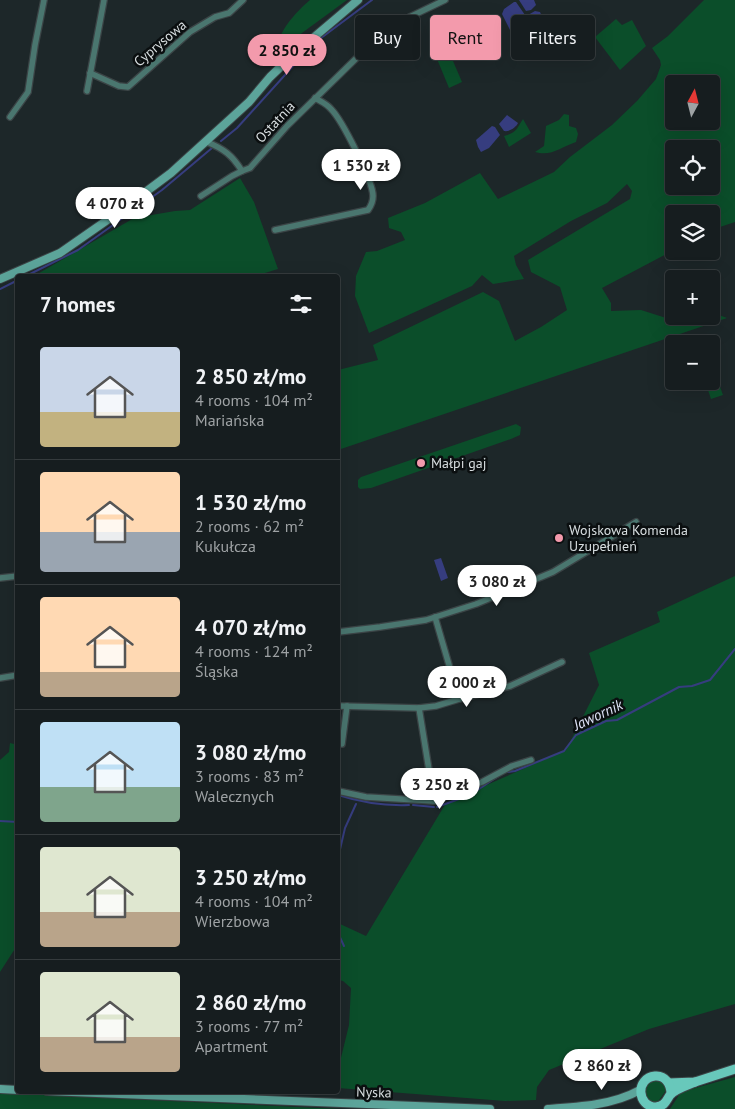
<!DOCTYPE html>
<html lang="en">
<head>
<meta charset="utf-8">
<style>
  body { margin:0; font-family:"PT Sans",sans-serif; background:#232a2c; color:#f1f3f6; height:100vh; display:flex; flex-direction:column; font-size:19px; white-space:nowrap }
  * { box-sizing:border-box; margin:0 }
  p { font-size:16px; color:#9ea2a4 }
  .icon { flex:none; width:28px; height:28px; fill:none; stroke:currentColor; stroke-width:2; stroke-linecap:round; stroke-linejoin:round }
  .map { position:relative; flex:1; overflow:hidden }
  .drawer { position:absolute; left:15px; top:274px; width:325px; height:820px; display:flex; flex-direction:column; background:#161d1f; border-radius:5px; box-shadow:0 5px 20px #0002,0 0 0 1px #353b3d }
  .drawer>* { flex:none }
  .guide { position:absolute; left:355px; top:15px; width:305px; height:45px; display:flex; gap:10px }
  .needle { width:32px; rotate:7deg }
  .buttons { position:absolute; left:665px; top:75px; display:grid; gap:10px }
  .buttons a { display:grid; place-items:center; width:55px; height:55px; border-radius:5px; background:#161d1f; box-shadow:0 5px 20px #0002,0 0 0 1px #353b3d; font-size:25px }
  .price { position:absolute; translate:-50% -42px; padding:0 11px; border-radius:18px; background:#fff; color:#222; font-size:16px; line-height:32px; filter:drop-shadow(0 1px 2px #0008) }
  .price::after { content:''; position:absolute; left:50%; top:30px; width:15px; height:11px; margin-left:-8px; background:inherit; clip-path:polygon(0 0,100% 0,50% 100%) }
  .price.active { background:#f39aac; color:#111 }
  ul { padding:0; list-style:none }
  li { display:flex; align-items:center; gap:15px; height:125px; padding:0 25px }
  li+li { border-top:1px solid #353b3d }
  li span { display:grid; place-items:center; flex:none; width:140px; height:100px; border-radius:5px; color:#555 }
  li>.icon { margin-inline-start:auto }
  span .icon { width:60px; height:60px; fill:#fffc; stroke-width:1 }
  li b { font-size:21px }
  h2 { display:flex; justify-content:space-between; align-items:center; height:60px; padding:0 25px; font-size:21px }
  .tag { padding:0 18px; border-radius:5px; background:#161d1f; box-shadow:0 5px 20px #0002,0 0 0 1px #353b3d; font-size:18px; line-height:45px }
  .tag.active { background:#f39aac; color:#111 }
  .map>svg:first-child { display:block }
  .green { fill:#0b4e2a; fill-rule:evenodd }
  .water { fill:#363d7f }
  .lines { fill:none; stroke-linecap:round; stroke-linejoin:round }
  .stream { stroke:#363d7f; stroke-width:2 }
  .street-casing { stroke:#3b4446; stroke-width:8 }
  .secondary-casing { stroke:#3b4446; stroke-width:10 }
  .primary-casing { stroke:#3b4446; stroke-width:11 }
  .street { stroke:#4a766f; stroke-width:5.5 }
  .secondary { stroke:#5ca49a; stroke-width:8 }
  .primary { stroke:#68c8bb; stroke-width:9 }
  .poi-dot { fill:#f39aac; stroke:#0b0f10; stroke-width:2 }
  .labels { text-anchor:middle; stroke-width:5; stroke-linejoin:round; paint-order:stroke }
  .street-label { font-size:14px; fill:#d8dee0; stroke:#0b0f10 }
  .poi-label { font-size:14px; fill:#d8dee0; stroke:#0b0f10; text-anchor:start }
  .water-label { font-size:15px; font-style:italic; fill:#dee3f7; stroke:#0b0f10 }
</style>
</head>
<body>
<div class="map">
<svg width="735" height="1109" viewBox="0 0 735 1109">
  <rect width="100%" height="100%" fill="#1d2729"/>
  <g class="green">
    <path d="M310 0H347L276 52C278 31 295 13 310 0Z"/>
    <path d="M704 0H735V222L711 230V214H674V250L602 288 611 303V311L641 310 685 324 693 316H711V312L727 318 338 450V370L378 360 373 345 483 292 499 301 515 341 541 327 567 310 560 287 531 272 528 260 630 199 632 191 627 184 607 203 571 221 514 256 516 265 524 279 493 284 482 275 472 286 369 333 355 296 356 276 366 252 377 251 405 240 401 232 389 228 388 218 425 203 480 173 498 199 554 172 570 157 612 125 637 101 656 79 661 65 660 60 652 48 668 36ZM674 84H711V121H674ZM674 149H711V186H674Z"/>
    <polygon points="616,19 622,25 632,20 646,46 620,70 595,37"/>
    <polygon points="450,54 462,82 449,88 437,59"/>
    <path d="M564 114 569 115V126L576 128 578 134 576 142C561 147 551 157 535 152L544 146 546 126 559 120Z"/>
    <path d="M523 119 531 133 509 147 504 136C517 132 516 130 523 119Z"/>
    <polygon points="240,178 254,202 278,269 255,276 34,276 134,218 175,211 190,210"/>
    <polygon points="713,368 723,395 711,399 705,381 711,381 711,369"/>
    <polygon points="516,424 521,427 520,435 511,439 371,488 360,489 358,487 358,480 361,477"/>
    <polygon points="735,576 735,1004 649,1029 549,1070 537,1087 536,1100 505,1101 338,1088 338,1070 349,1025 351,988 343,981 338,980 338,923 366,936 446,803 566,750 599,685 589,653 660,622 657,612"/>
    <polygon points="10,743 18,745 18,944 0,972 0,760 9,752"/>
    <polygon points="735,1077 735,1109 670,1109 681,1092"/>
    <path d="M655 1079 662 1082 667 1089 657 1103H653L646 1099C643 1086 643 1086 655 1079Z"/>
    <polygon points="0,1093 341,1109 0,1109"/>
  </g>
  <g class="water">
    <polygon points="519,0 534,0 536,5 531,10 526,11"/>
    <path d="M514 2H516L525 15H528L535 11 540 12C541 15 544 20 545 24 546 34 529 45 522 48H519L502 14 504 9Z"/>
    <path d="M507 115 518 123C516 127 510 132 504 131L499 124Z"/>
    <polygon points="492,126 495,127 500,135 489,148 481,152 478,147 476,140"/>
    <polygon points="441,558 448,578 441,581 434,560"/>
  </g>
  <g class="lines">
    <g class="stream">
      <polyline points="221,141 237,128 313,44 372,0"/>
      <polyline points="26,276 78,250 162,190 212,148"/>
      <polyline points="0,289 18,280"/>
      <polyline points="507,772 515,771 564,751 576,735 606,721 617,720 679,687 692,686 710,680 735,649"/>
      <path d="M338 795C360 802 385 806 409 805"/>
      <polyline points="413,805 434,807"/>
      <polyline points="437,807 470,795 500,775"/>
      <polyline points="0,821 18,822"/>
      <polyline points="338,858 345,828 356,804"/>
      <polyline points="338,933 344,946"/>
    </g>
    <defs>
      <g id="street">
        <polyline points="90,73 119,86 128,87 190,32 215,17 229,13 243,0"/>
        <polyline points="87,91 104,0"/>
        <polyline points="10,117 28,92 35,45 44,0"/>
        <polyline points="242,171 250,168 287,126 377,38 393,25 445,0"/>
        <path d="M201 196 232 176 242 171C232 155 224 149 207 142"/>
        <path d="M275 230 368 210C371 206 373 201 373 196 373 181 342 120 331 109 327 104 320 101 315 98"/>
        <polyline points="0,578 18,576"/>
        <polyline points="435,617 459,699 510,686 562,662"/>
        <polyline points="338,632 380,627 426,620 476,604 553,572 636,522"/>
        <polyline points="0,678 18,675"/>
        <polyline points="338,706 419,708 436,706 459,699"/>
        <polyline points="342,744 347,706"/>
        <polyline points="338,791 366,797 434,801 419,708"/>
        <polyline points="434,801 482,782 512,766 531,760"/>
      </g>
      <g id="secondary">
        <polyline points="0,279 60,253 116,214 171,173 249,102 270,77 293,55 358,0"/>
        <polyline points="0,1089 18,1090"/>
        <polyline points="47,1091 490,1109"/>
        <path d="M548 1109C579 1107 613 1105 640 1090"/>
      </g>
      <g id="primary">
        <polyline points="669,1083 695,1082 735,1069"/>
        <path d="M671 1094C671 1084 665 1075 655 1076 635 1078 637 1107 656 1107 665 1106 666 1101 670 1095 675 1089 688 1085 695 1082"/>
      </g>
    </defs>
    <use href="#street" class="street-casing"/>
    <use href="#secondary" class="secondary-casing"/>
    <use href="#primary" class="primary-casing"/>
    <use href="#street" class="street"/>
    <use href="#secondary" class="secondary"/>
    <use href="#primary" class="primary"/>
  </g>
  <g class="poi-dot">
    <circle cx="421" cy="463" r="5"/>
    <circle cx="559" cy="538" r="5"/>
  </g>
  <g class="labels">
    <g class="street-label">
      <text transform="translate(160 43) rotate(-40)" y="5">Cyprysowa</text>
      <text transform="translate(275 122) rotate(-47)" y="5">Ostatnia</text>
      <text transform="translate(374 1092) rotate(2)" y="5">Nyska</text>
    </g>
    <g class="poi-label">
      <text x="431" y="468">Małpi gaj</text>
      <text x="569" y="535">Wojskowa Komenda<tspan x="569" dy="16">Uzupełnień</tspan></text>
    </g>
    <g class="water-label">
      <text transform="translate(598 715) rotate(-25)" y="5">Jawornik</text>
    </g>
  </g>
</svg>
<div class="buttons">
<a><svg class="needle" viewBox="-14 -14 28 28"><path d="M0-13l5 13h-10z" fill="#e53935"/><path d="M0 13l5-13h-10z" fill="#9ea2a4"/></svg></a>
<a><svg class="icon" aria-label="locate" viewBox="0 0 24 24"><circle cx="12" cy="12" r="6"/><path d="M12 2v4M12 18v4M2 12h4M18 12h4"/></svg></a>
<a><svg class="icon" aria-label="layers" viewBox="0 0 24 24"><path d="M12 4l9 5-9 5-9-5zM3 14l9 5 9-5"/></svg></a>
<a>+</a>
<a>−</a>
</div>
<b class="price active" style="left:287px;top:76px">2 850 zł</b>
<b class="price" style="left:361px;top:191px">1 530 zł</b>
<b class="price" style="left:115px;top:229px">4 070 zł</b>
<b class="price" style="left:497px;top:607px">3 080 zł</b>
<b class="price" style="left:467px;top:708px">2 000 zł</b>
<b class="price" style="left:440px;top:810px">3 250 zł</b>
<b class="price" style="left:602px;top:1091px">2 860 zł</b>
<div class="guide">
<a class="tag">Buy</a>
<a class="tag active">Rent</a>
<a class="tag">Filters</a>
</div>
<section class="drawer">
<h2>7 homes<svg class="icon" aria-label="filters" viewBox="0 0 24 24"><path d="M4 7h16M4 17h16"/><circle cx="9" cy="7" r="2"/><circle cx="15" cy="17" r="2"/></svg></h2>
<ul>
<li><span style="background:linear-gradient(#c9d6e8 65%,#c2b280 0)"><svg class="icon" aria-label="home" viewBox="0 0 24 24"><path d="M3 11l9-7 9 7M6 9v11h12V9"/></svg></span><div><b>2 850 zł/mo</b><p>4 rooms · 104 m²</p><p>Mariańska</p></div></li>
<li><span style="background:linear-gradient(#ffd9b3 60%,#9aa5b1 0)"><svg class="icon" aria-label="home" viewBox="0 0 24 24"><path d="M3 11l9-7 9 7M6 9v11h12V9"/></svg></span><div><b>1 530 zł/mo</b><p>2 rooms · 62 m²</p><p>Kukułcza</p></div></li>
<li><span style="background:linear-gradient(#ffd9b3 75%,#b9a48a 0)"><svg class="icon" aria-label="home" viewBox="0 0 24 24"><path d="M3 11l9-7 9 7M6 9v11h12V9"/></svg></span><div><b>4 070 zł/mo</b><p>4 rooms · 124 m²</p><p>Śląska</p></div></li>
<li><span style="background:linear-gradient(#bfe0f5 65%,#7fa58c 0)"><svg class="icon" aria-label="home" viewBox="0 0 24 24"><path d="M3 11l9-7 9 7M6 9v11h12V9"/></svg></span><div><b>3 080 zł/mo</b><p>3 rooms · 83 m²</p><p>Walecznych</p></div></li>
<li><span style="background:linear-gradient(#dfe7d0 65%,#b9a48a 0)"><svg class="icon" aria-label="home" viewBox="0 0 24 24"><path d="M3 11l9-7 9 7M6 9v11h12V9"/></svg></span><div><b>3 250 zł/mo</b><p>4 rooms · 104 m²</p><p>Wierzbowa</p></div></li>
<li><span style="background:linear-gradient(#dfe7d0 65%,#b9a48a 0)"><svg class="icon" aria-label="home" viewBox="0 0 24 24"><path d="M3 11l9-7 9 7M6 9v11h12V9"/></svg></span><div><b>2 860 zł/mo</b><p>3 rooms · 77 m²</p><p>Apartment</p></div></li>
</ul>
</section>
</div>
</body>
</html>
